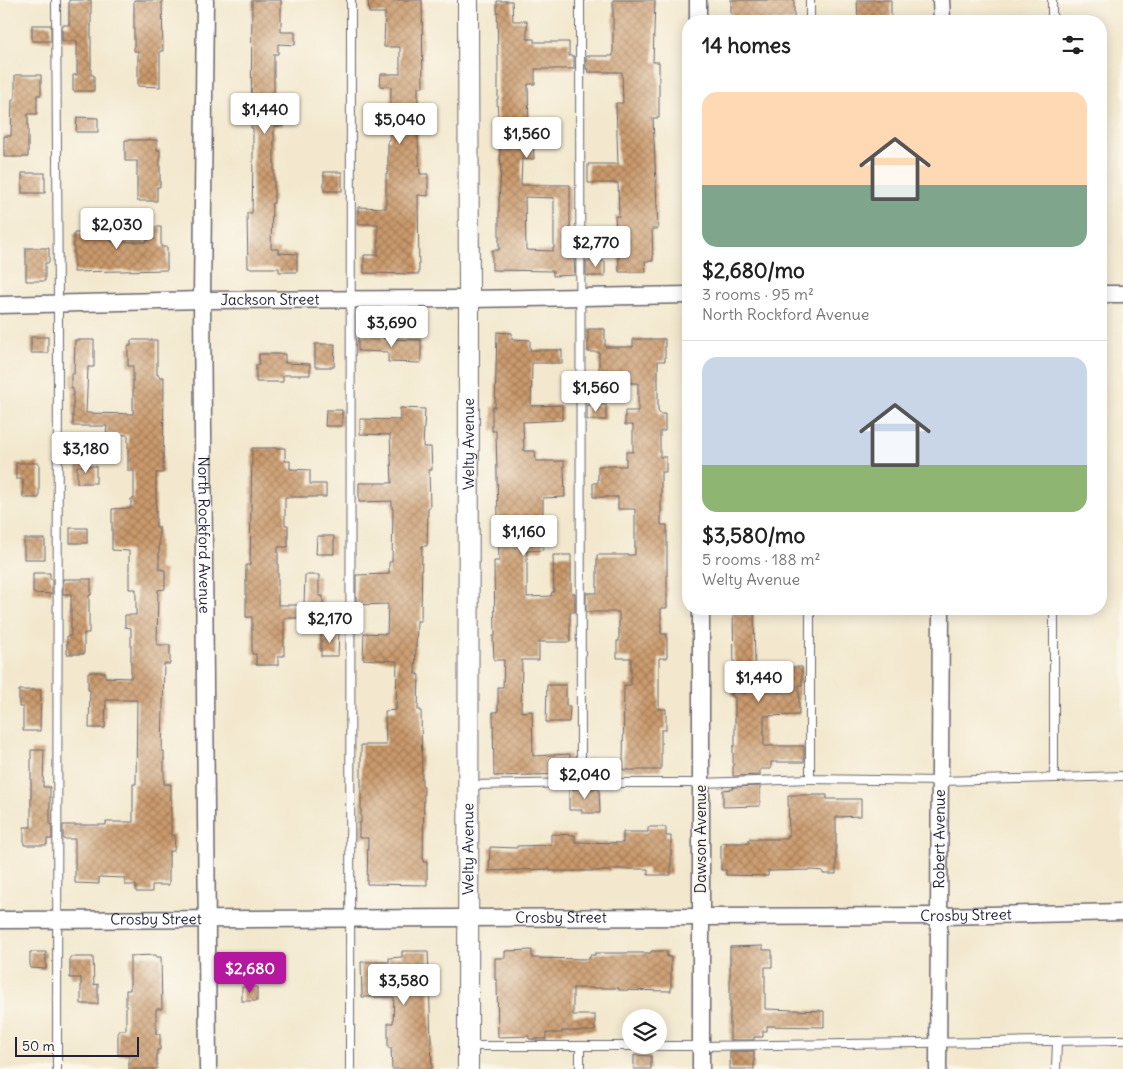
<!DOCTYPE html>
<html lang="en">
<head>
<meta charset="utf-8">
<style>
  body { margin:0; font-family:Delius,sans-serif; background:#f6f6f6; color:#222; height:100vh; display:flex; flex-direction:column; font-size:19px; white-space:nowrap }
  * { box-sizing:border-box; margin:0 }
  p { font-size:16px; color:#767676 }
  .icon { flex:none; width:28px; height:28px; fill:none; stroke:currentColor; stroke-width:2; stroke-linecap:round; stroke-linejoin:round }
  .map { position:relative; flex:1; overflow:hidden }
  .drawer { position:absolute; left:682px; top:15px; width:425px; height:600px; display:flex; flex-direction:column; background:#fff; border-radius:20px; box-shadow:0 2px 12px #0003 }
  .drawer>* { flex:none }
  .buttons { position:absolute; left:622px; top:1009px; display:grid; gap:10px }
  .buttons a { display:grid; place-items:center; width:45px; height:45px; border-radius:50%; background:#fff; box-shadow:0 2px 12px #0003; font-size:25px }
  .scale { position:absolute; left:15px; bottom:12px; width:124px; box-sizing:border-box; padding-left:5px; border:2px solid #22223b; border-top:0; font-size:14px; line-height:18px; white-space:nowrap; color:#22223b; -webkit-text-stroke:4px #fbf7ec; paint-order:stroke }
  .price { position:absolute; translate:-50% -42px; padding:0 11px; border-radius:5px; background:#fff; color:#222; font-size:16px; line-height:32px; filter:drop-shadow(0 1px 2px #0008) }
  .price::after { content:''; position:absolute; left:50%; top:30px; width:15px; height:11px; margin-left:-8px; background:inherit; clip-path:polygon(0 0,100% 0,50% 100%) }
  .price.on { background:#b5179e; color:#fff }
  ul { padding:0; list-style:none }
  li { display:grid; align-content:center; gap:10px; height:265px; padding:0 20px }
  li+li { border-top:1px solid #e0e0e0 }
  li span { display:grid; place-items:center; height:155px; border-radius:15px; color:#555 }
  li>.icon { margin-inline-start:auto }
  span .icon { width:90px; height:90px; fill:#fffc; stroke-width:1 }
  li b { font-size:21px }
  h2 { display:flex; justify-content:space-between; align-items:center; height:60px; padding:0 20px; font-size:21px }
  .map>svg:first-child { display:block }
  .building { fill:url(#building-cross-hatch); fill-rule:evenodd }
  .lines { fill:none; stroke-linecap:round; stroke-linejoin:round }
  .service-casing { stroke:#6b676e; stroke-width:10 }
  .minor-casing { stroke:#6b676e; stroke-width:19 }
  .tertiary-casing { stroke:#6b676e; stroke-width:22 }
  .service { stroke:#fff; stroke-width:8 }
  .minor { stroke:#fff; stroke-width:16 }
  .tertiary { stroke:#fff; stroke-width:20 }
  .labels { text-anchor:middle; stroke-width:4; stroke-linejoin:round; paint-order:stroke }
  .street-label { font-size:15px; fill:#22223b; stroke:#fbf7ec }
</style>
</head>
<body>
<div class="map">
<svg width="1123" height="1069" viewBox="0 0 1123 1069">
  <defs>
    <pattern id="building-cross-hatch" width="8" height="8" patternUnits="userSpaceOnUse" patternTransform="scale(1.25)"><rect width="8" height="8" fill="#ca9a6c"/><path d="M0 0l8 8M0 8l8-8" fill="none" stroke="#a47d5a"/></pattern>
  </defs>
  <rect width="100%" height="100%" fill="#fbf7ec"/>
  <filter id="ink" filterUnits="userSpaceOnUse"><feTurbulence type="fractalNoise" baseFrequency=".02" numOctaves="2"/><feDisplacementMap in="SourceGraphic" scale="10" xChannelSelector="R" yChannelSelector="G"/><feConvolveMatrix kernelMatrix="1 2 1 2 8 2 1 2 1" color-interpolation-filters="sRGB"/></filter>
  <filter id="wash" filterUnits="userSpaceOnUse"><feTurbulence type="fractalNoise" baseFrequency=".0096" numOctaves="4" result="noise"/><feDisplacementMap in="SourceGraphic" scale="20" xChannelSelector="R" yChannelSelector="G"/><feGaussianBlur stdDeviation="1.12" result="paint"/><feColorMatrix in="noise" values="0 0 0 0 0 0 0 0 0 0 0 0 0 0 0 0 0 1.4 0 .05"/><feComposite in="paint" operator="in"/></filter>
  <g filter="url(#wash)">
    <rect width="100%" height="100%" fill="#f3e8ce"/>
    <g id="blocks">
      <g class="building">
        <polygon points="69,0 91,0 91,75 94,75 94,91 73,91 73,75 77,75 77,41 62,41 62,25 69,25"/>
        <polygon points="134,0 162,0 163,51 160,51 160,87 138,86 138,51 134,51"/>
        <polygon points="252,0 281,0 281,32 295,32 295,45 278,44 278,54 274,54 274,99 281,100 280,110 283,110 283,126 274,126 274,203 272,203 271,249 279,249 279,253 297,254 297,272 279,272 279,268 248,268 247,213 252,213 253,159 253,128 251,128"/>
        <polygon points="368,0 422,0 423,87 418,87 418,139 420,174 428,174 428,196 418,195 419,274 364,273 364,255 378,255 378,224 358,224 358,207 386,208 386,173 388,173 388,140 390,140 391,87 380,86 381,74 400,74 400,47 384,47 385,13 369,13"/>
        <polygon points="613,0 655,0 653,62 659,62 659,118 653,118 658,229 652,229 653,261 645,261 646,272 619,272 618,230 616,230 615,216 619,216 618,183 588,183 588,164 618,164 616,103 623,103 622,72 588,72 588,69 586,69 586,56 613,56"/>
        <rect x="731" y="0" width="63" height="21"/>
        <polygon points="857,0 891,0 891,21 858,21"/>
        <path d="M497 1H512L513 21H527V39H534V42H569V56H574V69H535V84H528L529 134H533L534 159H522L521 185H570V248H573L575 275 553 276V271L492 270V250H499V201L501 170 497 99H498V62ZM525 197 554 198V248H553V251L526 250Z"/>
        <rect x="32" y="25" width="19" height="16"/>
        <polygon points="15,75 41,75 41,95 37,95 37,114 28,114 28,157 4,157 4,136 11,136 12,99 15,99"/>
        <polygon points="77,117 98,118 98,132 76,132"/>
        <polygon points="125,140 157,140 157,150 160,150 160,187 157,187 157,201 137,201 137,161 125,161"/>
        <rect x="324" y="172" width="18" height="19"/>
        <rect x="22" y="173" width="23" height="20"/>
        <polygon points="94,212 111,212 111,242 147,242 147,227 161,227 161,247 167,247 167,270 74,272 74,233 94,233"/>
        <polygon points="26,248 49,248 49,263 45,263 45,281 26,281"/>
        <polygon points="586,261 605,261 605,276 588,276 586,275"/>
        <polygon points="588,329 605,329 605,347 633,347 633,339 665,339 665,361 658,361 658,411 660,414 665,414 665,431 660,431 660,457 666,457 666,472 661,472 661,525 667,525 667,608 661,608 661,634 667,634 667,658 659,658 659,709 666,709 666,730 661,730 661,770 623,770 624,685 631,685 631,658 617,658 617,641 619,641 619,612 586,612 586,593 597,593 597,555 635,555 635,509 618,509 618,497 593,497 593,483 598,483 598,466 626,466 626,452 633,452 633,425 625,425 625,411 638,411 638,383 599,383 599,352 588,352"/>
        <polygon points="497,332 512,333 512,339 530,340 530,350 562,350 562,363 532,363 531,406 562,405 562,420 523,422 524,451 535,451 536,461 564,461 564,471 565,497 543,498 543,550 527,551 527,597 551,596 552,592 554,592 553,555 571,555 571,593 575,593 575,612 570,612 570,642 539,642 539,660 522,660 521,712 532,711 533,756 570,754 570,760 575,760 575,777 569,778 569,774 494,776 493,712 498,712 498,687 503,687 504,660 494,660 493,636 495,636 494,561 499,561 496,431 492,431 492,407 495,407"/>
        <polygon points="358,335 383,335 383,339 421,340 421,363 388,362 388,352 358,351"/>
        <rect x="31" y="337" width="17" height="16"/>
        <polygon points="75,340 94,340 94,367 88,367 86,413 133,414 133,366 128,366 128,346 131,346 131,340 157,340 157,375 159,375 159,377 164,377 163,473 156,473 156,527 159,527 159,569 165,570 165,589 158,590 157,645 170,645 170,664 164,664 162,751 164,751 164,784 171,784 171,835 175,835 174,851 169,851 169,885 152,885 152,892 136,892 136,885 125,885 125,878 99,877 99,884 75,883 75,839 63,839 63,825 106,825 106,822 133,822 133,784 136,784 137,700 106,700 105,728 89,728 90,690 88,690 88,672 105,672 105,677 131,678 131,628 125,627 125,615 136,615 136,589 129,589 129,551 112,550 112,509 131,508 131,499 134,499 134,471 128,471 128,435 106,434 107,426 73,426 73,388 71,388 71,374 74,374"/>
        <polygon points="315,344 335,344 334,367 315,367"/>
        <polygon points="259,354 285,354 285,363 310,364 310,375 283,375 283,382 256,382 256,365 259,365"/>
        <rect x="587" y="405" width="19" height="15"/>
        <polygon points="400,408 425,409 423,447 431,447 432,470 429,470 430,508 428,508 427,546 422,546 421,621 417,621 415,674 419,674 418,710 421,710 422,786 424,786 423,862 427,862 427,885 367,884 368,838 359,838 359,823 361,823 361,745 386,745 385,711 396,710 397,661 363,659 364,633 387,634 388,604 356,605 356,575 389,574 389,562 392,562 393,509 392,509 392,501 359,502 359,483 392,483 390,435 360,434 360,419 400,420"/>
        <polygon points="326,410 342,410 342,426 325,426"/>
        <polygon points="252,448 285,448 285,461 290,461 290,469 310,470 310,484 326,484 326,497 285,497 285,525 288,525 288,547 278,547 278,605 304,605 305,575 319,575 319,596 323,596 323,618 284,618 284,656 278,656 278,665 256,665 256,654 252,654 252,617 246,617 246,565 250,565"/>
        <polygon points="16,463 39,463 39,498 23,498 23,479 16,479"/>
        <rect x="77" y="466" width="19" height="17"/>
        <rect x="70" y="528" width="17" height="15"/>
        <polygon points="317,536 334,536 334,554 316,554"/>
        <rect x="24" y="539" width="21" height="20"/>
        <polygon points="33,573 50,573 50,579 52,579 52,594 33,593"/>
        <polygon points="63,579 91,579 91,595 89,595 89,633 84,633 84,654 67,654 67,636 71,636 71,594 63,594"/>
        <polygon points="733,609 754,609 755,671 757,671 757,674 786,674 786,667 802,667 802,685 799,685 799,715 764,716 764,746 804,746 804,762 771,762 771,769 760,769 760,775 733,776 733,746 735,746 735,697 732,697 732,671 734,671"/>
        <polygon points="321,633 339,633 338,656 321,656"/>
        <polygon points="547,685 566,685 566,706 570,706 569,722 546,722"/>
        <polygon points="19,690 41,690 40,731 23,731 23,707 19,707"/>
        <polygon points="31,750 44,750 43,787 50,787 50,825 52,825 52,839 47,839 47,845 24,845 24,827 31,827"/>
        <polygon points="587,759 598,759 599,777 587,777"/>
        <polygon points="760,786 760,806 723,807 723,790 733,789 733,787"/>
        <polygon points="569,789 599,789 600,813 582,813 582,810 569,810"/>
        <polygon points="788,795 827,795 827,799 861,799 861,816 836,817 836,874 823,874 823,871 812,870 768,871 768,876 726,875 726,870 721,870 721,843 749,843 749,839 787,839 787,836 789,836"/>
        <polygon points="648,827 666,827 666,836 671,836 671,875 648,875 648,869 610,869 610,871 550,871 550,869 489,871 490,847 517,848 517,846 551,845 551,834 575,835 575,842 623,843 623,832 648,832"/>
        <polygon points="763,946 763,950 772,950 772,967 765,967 765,1009 824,1011 824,1027 767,1026 767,1031 763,1031 763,1037 754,1037 754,1040 730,1040 730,947"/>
        <polygon points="532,950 532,958 588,959 590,958 590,955 595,955 595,953 651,953 651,951 667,951 667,957 671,957 671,991 619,990 619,988 573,988 573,1015 595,1015 595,1031 562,1031 562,1033 546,1033 546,1039 529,1039 529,1036 498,1037 497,980 495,980 495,958 505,958 505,951"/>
        <polygon points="402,951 428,951 432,1069 392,1069 391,1048 388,1048 388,1023 393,1023 394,997 362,997 361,962 389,962 389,958 402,957"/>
        <polygon points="30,952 46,952 46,969 30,968"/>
        <polygon points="156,955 156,957 161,957 162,1009 156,1009 156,1034 160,1034 160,1050 157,1050 157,1069 129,1069 129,1055 118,1055 118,1030 126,1030 126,990 130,990 130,956"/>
        <polygon points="70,957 93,957 94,985 98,984 98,1004 81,1004 81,978 70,978"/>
        <rect x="242" y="987" width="15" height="14"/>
        <rect x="730" y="1051" width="24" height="18"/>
        <polygon points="634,1055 651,1056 651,1069 634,1069"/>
      </g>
    </g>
  </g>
  <g filter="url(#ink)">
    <use href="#blocks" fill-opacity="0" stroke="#6b676e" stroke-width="1"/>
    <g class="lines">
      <defs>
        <g id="service">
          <polyline points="56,0 58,303 57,1069"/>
          <polyline points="1052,0 1052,21"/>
          <polyline points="810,21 810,0"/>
          <polyline points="810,609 810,779 940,781 1054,778 1054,609"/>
          <polyline points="1054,778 1123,776"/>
          <polyline points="581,783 701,783 810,779"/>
          <polyline points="469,785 581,783 580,0"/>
          <polyline points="470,1046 701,1046 1123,1040"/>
          <polyline points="580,1046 580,1069"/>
          <polyline points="350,1069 351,0"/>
          <polyline points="1056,1069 1057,1041"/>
        </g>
        <g id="minor">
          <path id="s1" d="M205 0 202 300 208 1069"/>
          <polyline points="698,0 698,21"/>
          <polyline points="941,0 942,21"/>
          <polyline points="1101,294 1123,294"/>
          <path id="s2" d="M0 305 202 300 469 299 689 295"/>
          <path id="s3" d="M0 920 940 916 1123 912"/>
          <polyline points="701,1069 701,609"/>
          <path id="s4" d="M938 1069 941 609"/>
        </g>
        <g id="tertiary">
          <path id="s5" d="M468 1069 469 299 468 0"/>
        </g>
      </defs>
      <use href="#service" class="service-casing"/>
      <use href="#minor" class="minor-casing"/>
      <use href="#tertiary" class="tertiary-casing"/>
      <use href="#service" class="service"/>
      <use href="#minor" class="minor"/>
      <use href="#tertiary" class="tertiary"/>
    </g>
  </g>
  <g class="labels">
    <g class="street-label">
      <text dy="5" stroke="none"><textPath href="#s2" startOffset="270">Jackson Street</textPath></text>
      <text dy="5" stroke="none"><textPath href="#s5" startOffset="625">Welty Avenue</textPath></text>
      <text dy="5" stroke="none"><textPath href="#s1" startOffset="535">North Rockford Avenue</textPath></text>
      <text transform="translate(701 839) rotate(-90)" y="5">Dawson Avenue</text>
      <text dy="5" stroke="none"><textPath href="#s4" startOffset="230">Robert Avenue</textPath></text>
      <text dy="5" stroke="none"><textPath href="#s5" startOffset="220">Welty Avenue</textPath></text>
      <text dy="5" stroke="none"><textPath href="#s3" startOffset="966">Crosby Street</textPath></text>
      <text dy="5" stroke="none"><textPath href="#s3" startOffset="561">Crosby Street</textPath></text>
      <text dy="5" stroke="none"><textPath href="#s3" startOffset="156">Crosby Street</textPath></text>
    </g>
  </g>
</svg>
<div class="buttons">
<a><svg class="icon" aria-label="layers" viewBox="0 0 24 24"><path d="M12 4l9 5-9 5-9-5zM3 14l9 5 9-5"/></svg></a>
</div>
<div class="scale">50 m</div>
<b class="price" style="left:265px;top:135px">$1,440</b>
<b class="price" style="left:400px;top:145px">$5,040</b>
<b class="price" style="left:527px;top:159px">$1,560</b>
<b class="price" style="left:117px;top:250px">$2,030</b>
<b class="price" style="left:596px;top:268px">$2,770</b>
<b class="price" style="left:392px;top:348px">$3,690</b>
<b class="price" style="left:596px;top:413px">$1,560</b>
<b class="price" style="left:86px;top:474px">$3,180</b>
<b class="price" style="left:524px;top:557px">$1,160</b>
<b class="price" style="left:330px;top:644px">$2,170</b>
<b class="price" style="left:759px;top:703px">$1,440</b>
<b class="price" style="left:585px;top:800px">$2,040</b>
<b class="price on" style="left:250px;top:994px">$2,680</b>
<b class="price" style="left:404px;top:1006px">$3,580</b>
<section class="drawer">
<h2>14 homes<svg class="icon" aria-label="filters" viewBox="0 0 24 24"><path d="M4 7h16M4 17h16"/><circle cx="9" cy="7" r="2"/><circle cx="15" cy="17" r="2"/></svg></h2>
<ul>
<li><span style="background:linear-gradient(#ffd9b3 60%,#7fa58c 0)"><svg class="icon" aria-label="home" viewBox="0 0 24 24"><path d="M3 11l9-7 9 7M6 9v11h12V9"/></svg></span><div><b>$2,680/mo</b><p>3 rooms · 95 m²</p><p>North Rockford Avenue</p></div></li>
<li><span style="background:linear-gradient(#c9d6e8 70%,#8fb573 0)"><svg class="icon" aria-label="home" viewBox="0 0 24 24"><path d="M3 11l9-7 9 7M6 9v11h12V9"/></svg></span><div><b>$3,580/mo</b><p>5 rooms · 188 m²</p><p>Welty Avenue</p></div></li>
</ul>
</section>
</div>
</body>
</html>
